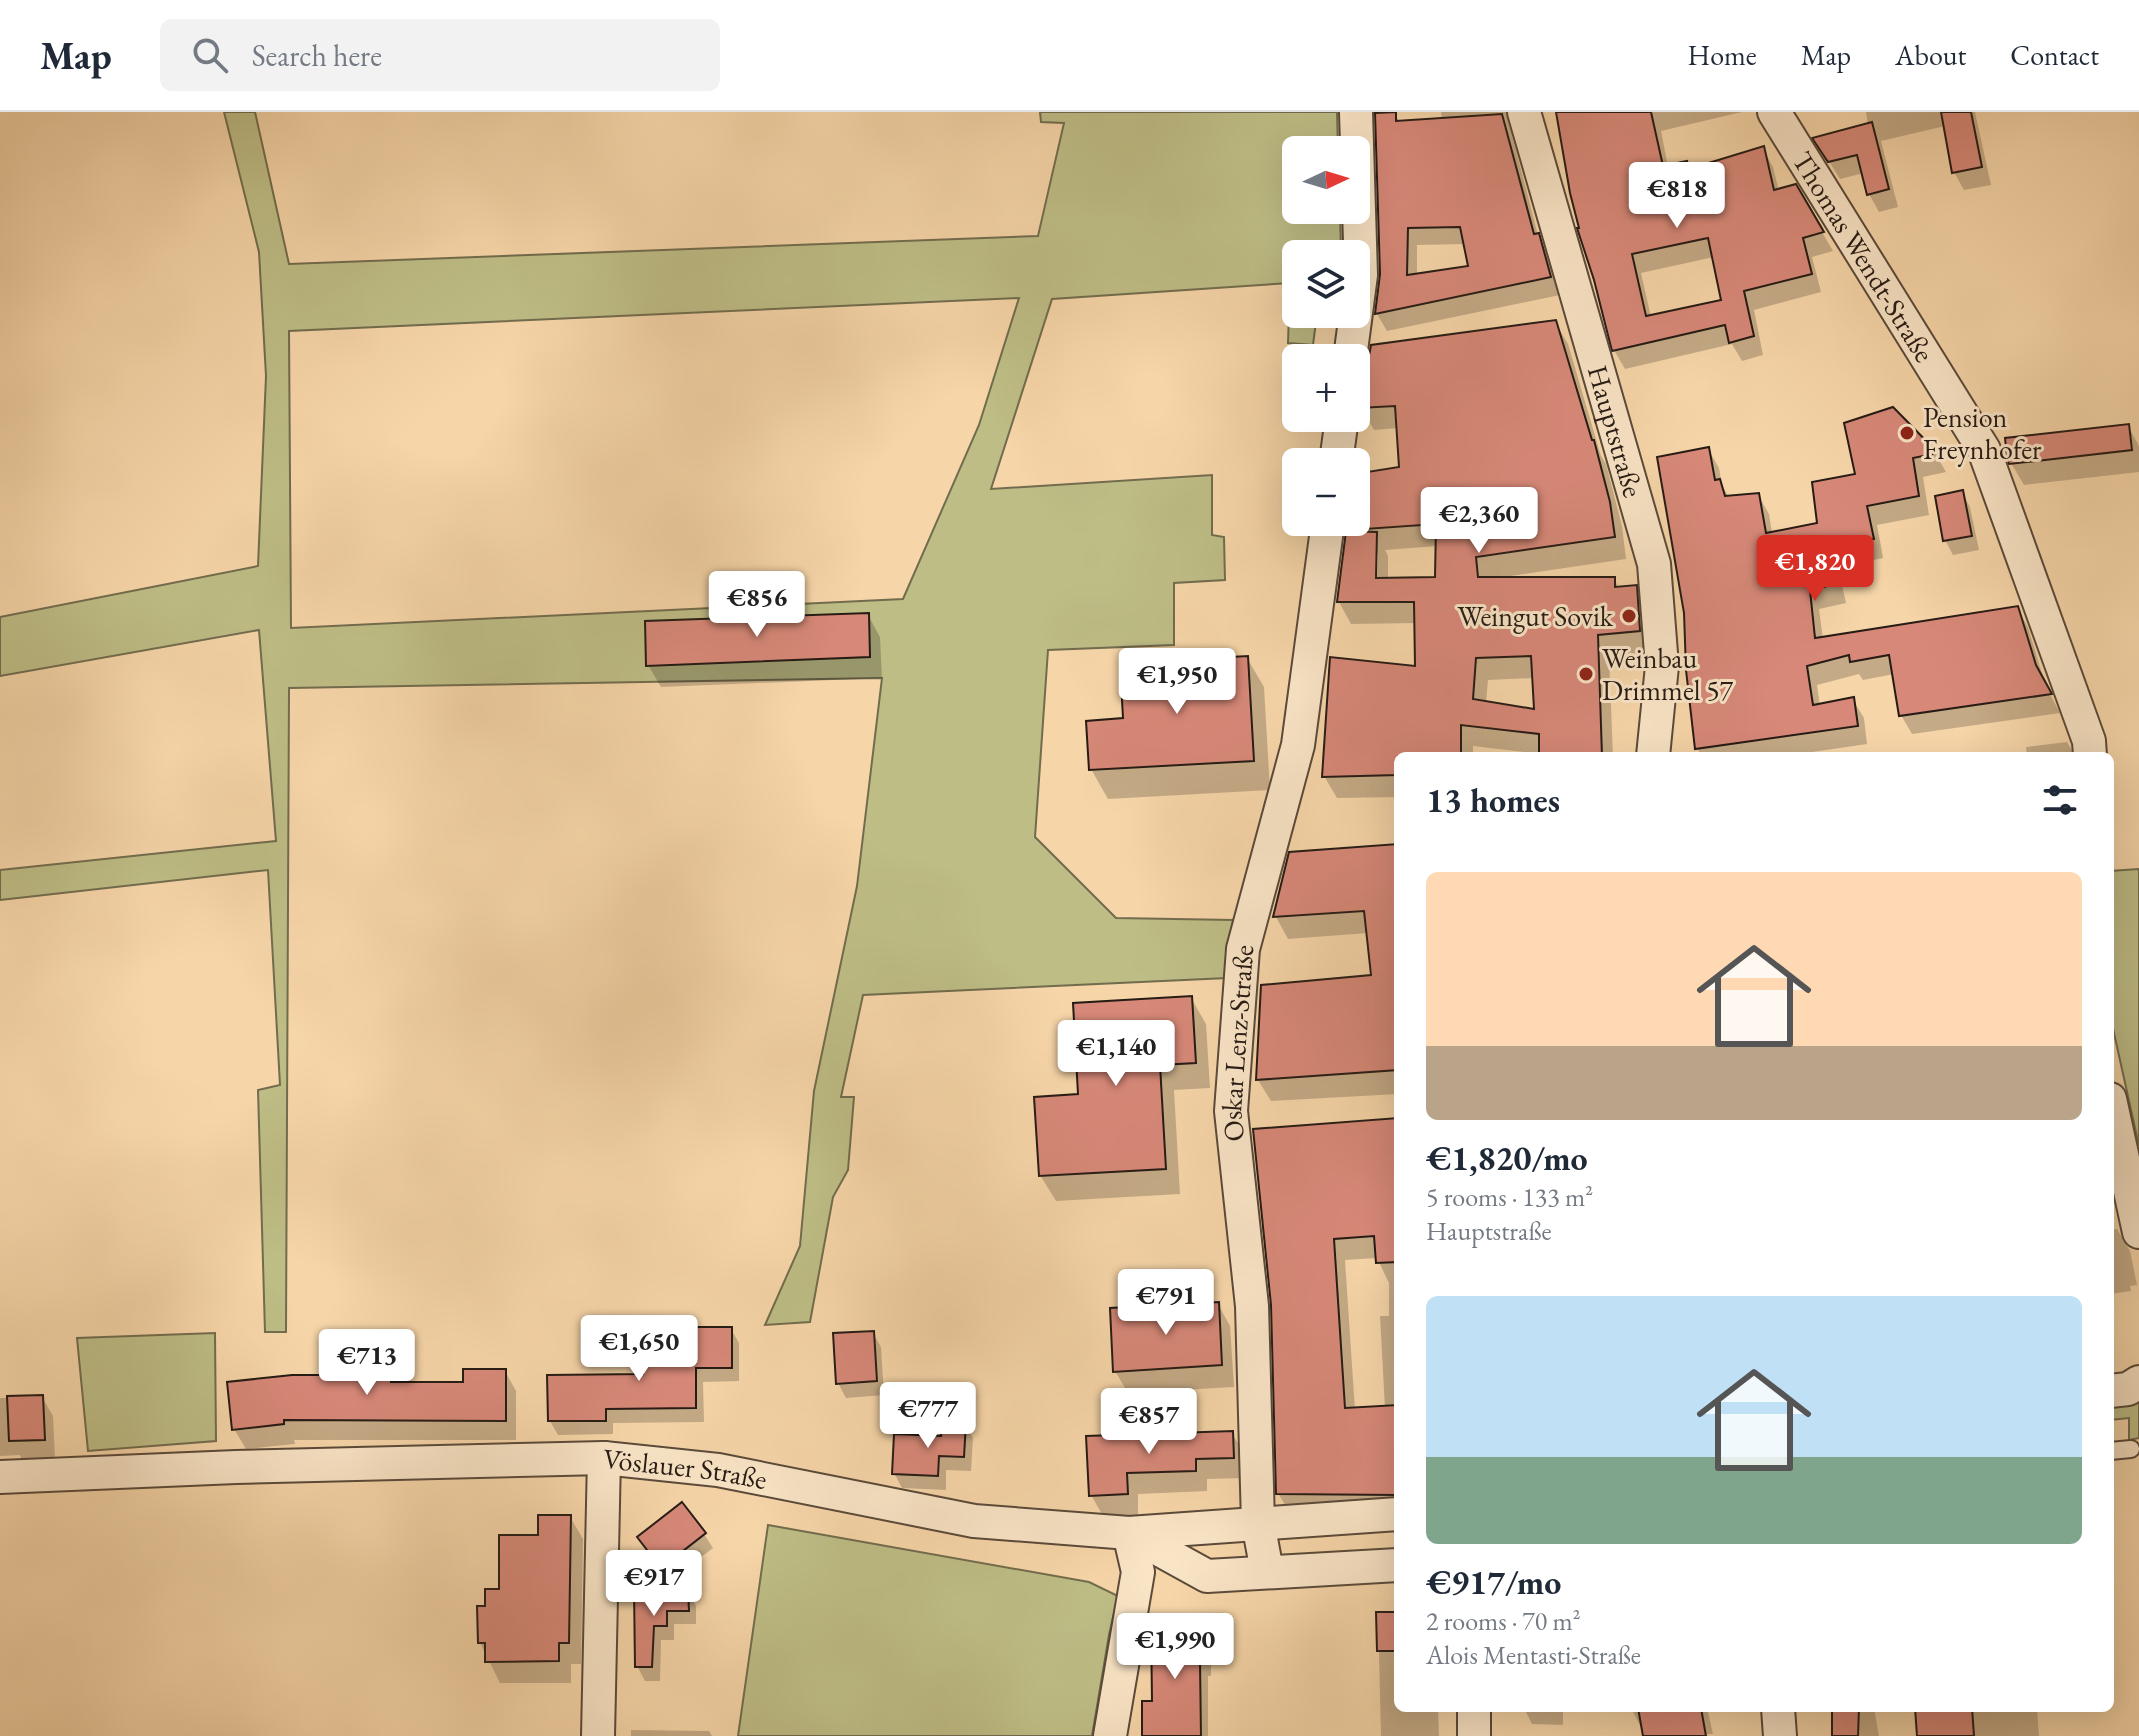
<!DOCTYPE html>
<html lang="en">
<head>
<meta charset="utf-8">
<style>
  body { margin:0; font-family:"EB Garamond",serif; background:#f2f2f3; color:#1f2937; height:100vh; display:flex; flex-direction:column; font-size:30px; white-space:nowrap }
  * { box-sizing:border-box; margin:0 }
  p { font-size:26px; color:#747a83 }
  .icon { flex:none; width:44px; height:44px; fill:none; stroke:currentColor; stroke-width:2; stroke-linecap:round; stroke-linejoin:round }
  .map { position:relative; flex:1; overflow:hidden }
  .drawer { position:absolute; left:1394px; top:640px; width:720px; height:960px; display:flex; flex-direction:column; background:#fff; border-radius:12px; box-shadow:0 8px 32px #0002 }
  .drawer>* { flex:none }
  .needle { width:52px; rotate:86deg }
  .buttons { position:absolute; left:1282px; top:24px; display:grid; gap:16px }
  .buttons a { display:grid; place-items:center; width:88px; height:88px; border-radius:12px; background:#fff; box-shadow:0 8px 32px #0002; font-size:40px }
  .price { position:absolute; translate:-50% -68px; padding:0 18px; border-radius:8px; background:#fff; color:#222; font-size:26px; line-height:52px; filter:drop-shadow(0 2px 4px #0008) }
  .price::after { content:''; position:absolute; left:50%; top:48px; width:24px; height:18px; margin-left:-12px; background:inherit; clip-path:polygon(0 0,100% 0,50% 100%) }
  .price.on { background:#d93025; color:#fff }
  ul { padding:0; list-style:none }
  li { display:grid; align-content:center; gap:16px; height:424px; padding:0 32px }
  li span { display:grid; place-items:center; height:248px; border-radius:12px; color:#555 }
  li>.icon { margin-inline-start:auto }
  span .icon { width:144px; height:144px; fill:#fffc; stroke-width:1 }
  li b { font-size:34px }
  h2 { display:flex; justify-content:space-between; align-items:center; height:96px; padding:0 32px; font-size:34px }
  header { display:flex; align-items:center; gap:48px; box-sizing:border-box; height:112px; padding:0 40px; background:#fff; border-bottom:2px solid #e0e1e3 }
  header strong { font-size:38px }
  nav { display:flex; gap:44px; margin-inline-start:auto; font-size:28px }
  .search { width:560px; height:72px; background:#f2f2f3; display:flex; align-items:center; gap:20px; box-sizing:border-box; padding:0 28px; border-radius:12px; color:#747a83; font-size:30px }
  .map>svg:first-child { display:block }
  .green { fill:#bebd86; stroke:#726c4e; stroke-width:2; fill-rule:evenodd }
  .shadow { fill:#0003; fill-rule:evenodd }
  .building { fill:#d78878; stroke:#261b15; stroke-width:2; fill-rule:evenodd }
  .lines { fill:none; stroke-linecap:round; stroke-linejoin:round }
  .service-casing { stroke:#5a4a3a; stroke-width:20 }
  .minor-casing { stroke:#5a4a3a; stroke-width:36 }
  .service { stroke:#f9e4c6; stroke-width:16 }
  .minor { stroke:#f9e4c6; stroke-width:32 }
  .poi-dot { fill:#8f2418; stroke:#f9e4c6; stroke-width:3 }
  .labels { text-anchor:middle; stroke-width:6; stroke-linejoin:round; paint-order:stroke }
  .street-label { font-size:28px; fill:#261b15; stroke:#f9e4c6 }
  .poi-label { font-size:28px; fill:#261b15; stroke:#f9e4c6; text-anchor:start }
</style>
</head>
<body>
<header>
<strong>Map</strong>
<div class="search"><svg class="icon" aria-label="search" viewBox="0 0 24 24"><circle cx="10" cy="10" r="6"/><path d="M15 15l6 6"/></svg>Search here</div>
<nav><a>Home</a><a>Map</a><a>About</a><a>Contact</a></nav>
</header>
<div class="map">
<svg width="2139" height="1624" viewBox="0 0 2139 1624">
  <rect width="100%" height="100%" fill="#f6d5a8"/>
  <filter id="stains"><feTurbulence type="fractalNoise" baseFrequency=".0025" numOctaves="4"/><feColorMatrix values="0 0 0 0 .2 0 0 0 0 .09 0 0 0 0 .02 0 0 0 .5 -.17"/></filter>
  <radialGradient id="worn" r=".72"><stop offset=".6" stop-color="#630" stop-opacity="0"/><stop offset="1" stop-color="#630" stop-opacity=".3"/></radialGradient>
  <g class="green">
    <path d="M224 0H255L289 152 1038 124 1064 11 1041 10 1040 0H1337L1338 38H1296V98H1340L1341 142H1296V202H1317L1313 233 1288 231 1290 171 1052 187 991 377 1212 363V423L1224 425 1225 468 1174 471V533L1048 538 1035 725 1116 806 1233 808 1227 866 863 883 841 985H854L848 1058 833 1085 810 1210 765 1213 800 1134 814 979 857 774 882 566 289 576 286 1220H265L258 978 280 973 268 758 0 788V758L276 729 259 518 0 564V505L258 454 266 264 259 140ZM1019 186 979 313 903 487 291 516 289 219Z"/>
    <polygon points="2139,757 2139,1034 2110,903 2110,759"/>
    <polygon points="215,1221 216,1329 88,1339 77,1226"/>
    <polygon points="2139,1287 2139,1326 2129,1328 2129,1306 2110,1308 2110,1292"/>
    <polygon points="768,1413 1089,1470 1118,1484 1109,1523 1092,1624 738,1624"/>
  </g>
  <g class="shadow">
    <path d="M1441 0H1506L1538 123 1548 141 1560 183 1387 219 1377 202 1395 2 1400 11 1442 9ZM1466 132 1470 156 1417 164V133Z"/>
    <path d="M1560 0H1742L1661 19 1668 55 1686 51 1691 59 1763 37 1773 55 1779 79 1795 74 1833 139 1812 145 1821 180 1754 198 1763 243 1742 249 1732 232 1625 257 1614 238ZM1714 145 1724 189 1651 205 1641 161Z"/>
    <polygon points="1866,0 1975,0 1991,73 1964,78 1954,60 1945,14 1881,29 1898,95 1879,100 1869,82 1864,61 1840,67 1815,27 1868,13"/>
    <path d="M1555 210 1568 232 1601 344 1606 352 1622 414 1626 447 1503 465V467H1614L1619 476 1635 475 1648 497 1652 540 1609 544 1613 644H1541V642L1473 634V644H1398V685L1337 686 1324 664 1418 556 1417 511 1351 512 1339 490 1370 421 1367 417 1401 356 1398 316 1374 318 1361 296ZM1437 434V467L1388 468V444L1385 438ZM1374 441H1378L1377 476H1373ZM1534 566 1536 599 1486 591 1488 568Z"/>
    <polygon points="1892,297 1936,343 1946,360 1923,365 1929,403 1877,413 1883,446 1838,455 1846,491 1819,497 1823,527 2017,496 2028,515 2046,575 2060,601 1912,622 1901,603 1894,562 1863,568 1859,562 1817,573 1820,594 1853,588 1864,606 1867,632 1785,644 1702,644 1697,636 1708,337 1719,356 1722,374 1729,385 1758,383 1769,402 1772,421 1819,412 1858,363"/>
    <polygon points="2128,314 2139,334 2139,360 2024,373 2011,351"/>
    <polygon points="1962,381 1970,395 1979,438 1953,443 1945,428"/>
    <polygon points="868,503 880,525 882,566 661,575 648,553"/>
    <polygon points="1247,546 1264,575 1270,678 1108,687 1091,657 1125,608"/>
    <polygon points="2067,630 2075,644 2027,644 2026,635"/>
    <polygon points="1398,734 1398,982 1271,989 1258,968 1373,865 1368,821 1288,827 1276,805 1290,742"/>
    <polygon points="1191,886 1206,912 1210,976 1174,978 1180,1082 1056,1089 1040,1063 1080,984"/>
    <path d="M1398 1009V1404L1291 1403 1278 1381 1273 1193ZM1377 1146 1389 1171V1204H1380L1385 1296 1355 1298 1345 1148Z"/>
    <polygon points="2117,1117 2130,1139 2137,1173 2130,1174 2131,1179 2110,1182 2110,1118"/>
    <polygon points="1218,1192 1230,1214 1234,1275 1128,1281 1115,1259"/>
    <polygon points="731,1217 739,1231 739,1269 703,1270 704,1310 613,1311 613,1322 558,1323 550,1309 645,1264 697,1252"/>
    <polygon points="873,1221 881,1235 884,1283 846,1286 838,1271"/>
    <polygon points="390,1244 401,1264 401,1272 465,1272 505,1259 516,1279 516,1328 294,1328 295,1332 246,1337 234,1317 363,1265"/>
    <polygon points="42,1285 53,1304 55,1347 22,1348 20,1343 0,1344 0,1286"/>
    <polygon points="964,1312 973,1326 971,1359 946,1358 946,1378 902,1376 894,1361"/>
    <polygon points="1232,1321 1244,1342 1245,1366 1207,1367 1207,1379 1138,1382 1138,1403 1103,1404 1091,1383 1088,1326"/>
    <polygon points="570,1405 583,1427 581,1552 571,1552 571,1571 500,1571 480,1531 487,1496 540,1425"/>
    <polygon points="704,1422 713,1436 670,1469 640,1426"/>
    <polygon points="636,1479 687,1479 696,1494 696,1512 674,1512 674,1528 661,1528 660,1569 645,1569 637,1554"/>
    <polygon points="1378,1502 1398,1502 1398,1596 1438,1596 1439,1624 1381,1624"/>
    <polygon points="1202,1513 1211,1528 1211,1564 1208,1564 1208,1624 1144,1624 1154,1591"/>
    <polygon points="1524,1596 1563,1596 1563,1613 1532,1612"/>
    <polygon points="1631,1596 1707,1596 1713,1622 1706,1622 1707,1624 1657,1624 1644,1621"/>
    <polygon points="1834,1596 1874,1596 1879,1624 1835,1624"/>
    <polygon points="1917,1596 2068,1596 2037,1598 2039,1624 1919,1624"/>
    <polygon points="631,1618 709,1619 712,1624 631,1624"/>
  </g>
  <g class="building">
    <path d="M1396 0V9L1502 2 1534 122 1539 121 1551 165 1375 202 1380 162 1375 1ZM1460 115 1468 154 1407 163 1408 116Z"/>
    <path d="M1556 0H1651L1663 54 1687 49 1689 57 1764 34 1774 78 1796 72 1824 120 1803 126 1812 162 1744 179 1754 224 1729 231 1725 213 1612 239 1594 168 1577 116H1579L1570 81ZM1708 126 1721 188 1646 204 1632 142Z"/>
    <polygon points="1941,0 1971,0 1982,55 1952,61"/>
    <polygon points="1872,10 1889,77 1867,83 1857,43 1828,50 1812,26"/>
    <path d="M1556 208 1592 328H1594L1610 390 1615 425 1476 445 1478 465H1615V475L1637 473 1640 519 1598 523 1602 644H1539V622L1461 613V644H1398V663L1322 665 1330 545 1415 554 1414 490H1337L1346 419 1377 420 1376 466 1435 465 1436 412 1365 417 1361 361 1399 355 1395 294 1359 296 1371 233ZM1531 544 1534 597 1473 587 1476 546Z"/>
    <polygon points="1893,295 1938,341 1913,346 1919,384 1867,394 1874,427 1828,436 1836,472 1810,478 1815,526 2018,494 2036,553 2052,582 1899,604 1889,543 1850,550 1849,543 1807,554 1813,593 1854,585 1858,614 1695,637 1686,558 1684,501 1657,345 1709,335 1715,368 1720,367 1725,384 1759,381 1766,421 1817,411 1812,370 1855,362 1844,311"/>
    <polygon points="2129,312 2132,338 2009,352 2007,346 2005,326"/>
    <polygon points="1963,378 1972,424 1943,429 1935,384"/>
    <polygon points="869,501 870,545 646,554 645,509"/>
    <polygon points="1248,544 1254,649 1089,658 1086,609 1123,606 1120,551"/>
    <polygon points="1398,732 1398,958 1256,968 1261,873 1371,863 1364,799 1273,805 1289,740"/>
    <polygon points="1192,884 1196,951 1160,953 1166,1057 1039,1064 1034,985 1078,982 1073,891"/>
    <polygon points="1398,1006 1398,1150 1376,1151 1374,1124 1334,1127 1345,1296 1398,1293 1398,1383 1276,1382 1271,1193 1253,1017"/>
    <polygon points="1219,1190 1222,1253 1113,1260 1110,1196"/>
    <polygon points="694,1215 732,1215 732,1256 696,1256 696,1296 606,1297 606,1309 548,1309 547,1263 643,1262 643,1250 695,1250"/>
    <polygon points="874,1219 877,1269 836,1272 833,1221"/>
    <polygon points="361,1242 391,1242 391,1270 463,1270 463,1257 506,1257 506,1309 284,1308 284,1312 232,1318 227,1270 292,1263 361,1263"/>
    <polygon points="43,1283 45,1328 9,1329 7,1284"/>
    <polygon points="942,1309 966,1310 964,1345 939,1344 938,1364 892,1362 894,1322 941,1324"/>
    <polygon points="1233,1319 1234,1346 1196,1347 1196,1359 1127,1361 1128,1382 1089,1384 1086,1324"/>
    <polygon points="682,1390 706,1421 661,1456 637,1425"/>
    <polygon points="538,1403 571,1403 569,1531 559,1531 559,1549 485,1550 485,1531 478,1531 477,1494 485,1494 485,1477 499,1477 499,1423 538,1423"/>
    <polygon points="634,1477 688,1477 689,1499 667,1499 667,1514 654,1514 652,1555 635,1555"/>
    <polygon points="1376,1500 1398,1500 1398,1539 1377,1539"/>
    <polygon points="1203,1511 1204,1550 1200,1550 1201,1624 1142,1624 1142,1589 1152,1589 1151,1512"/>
    <polygon points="1638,1596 1701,1596 1706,1624 1643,1624"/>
    <polygon points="1832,1596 1859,1596 1858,1624 1832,1624"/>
    <polygon points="1915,1596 1972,1596 1974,1624 1917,1624"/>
  </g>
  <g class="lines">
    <defs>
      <polyline id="service" points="2110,1339 2131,1337"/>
      <g id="minor">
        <path id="s1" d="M1524 0 1654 452 1662 554 1653 644"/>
        <path id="s2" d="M1774 0 1984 338 2089 629 2090 644"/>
        <polyline points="1350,246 1361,163 1356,0"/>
        <polyline points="1336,350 1342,306"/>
        <polyline points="2110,987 2139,1120"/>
        <polyline points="2110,1279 2128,1277 2139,1270"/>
        <path id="s3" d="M0 1365 236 1355 604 1346 718 1358 974 1409 1129 1421 1398 1402"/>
        <polyline points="1129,1421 1207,1464 1398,1453"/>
        <path id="s4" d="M1267 1459 1258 1411 1252 1194 1231 999 1243 837 1298 633 1328 410"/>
        <polyline points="1474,1596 1474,1624"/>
        <polyline points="1778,1596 1780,1624"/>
        <polyline points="598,1624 604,1346"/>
        <polyline points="1110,1624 1138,1460 1129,1421"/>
      </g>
    </defs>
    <use href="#service" class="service-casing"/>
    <use href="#minor" class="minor-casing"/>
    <use href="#service" class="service"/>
    <use href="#minor" class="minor"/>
  </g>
  <g class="poi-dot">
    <circle cx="1907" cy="321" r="8"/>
    <circle cx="1629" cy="504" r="8"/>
    <circle cx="1586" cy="562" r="8"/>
  </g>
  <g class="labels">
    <g class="street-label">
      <text dy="10" stroke="none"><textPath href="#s2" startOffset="170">Thomas Wendt-Straße</textPath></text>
      <text dy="10" stroke="none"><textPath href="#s1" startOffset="332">Hauptstraße</textPath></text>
      <text dy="10" stroke="none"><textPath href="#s4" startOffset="530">Oskar Lenz-Straße</textPath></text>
      <text dy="10" stroke="none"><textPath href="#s3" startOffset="686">Vöslauer Straße</textPath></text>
    </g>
    <g class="poi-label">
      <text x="1923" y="315">Pension<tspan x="1923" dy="32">Freynhofer</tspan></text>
      <text x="1613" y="514" text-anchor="end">Weingut Sovik</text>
      <text x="1602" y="556">Weinbau<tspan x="1602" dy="32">Drimmel 57</tspan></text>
    </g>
  </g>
  <rect width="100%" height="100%" filter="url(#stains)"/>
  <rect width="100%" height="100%" fill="url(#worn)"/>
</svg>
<div class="buttons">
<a><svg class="needle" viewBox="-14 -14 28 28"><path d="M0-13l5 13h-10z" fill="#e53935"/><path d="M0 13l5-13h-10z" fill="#747a83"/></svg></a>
<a><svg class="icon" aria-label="layers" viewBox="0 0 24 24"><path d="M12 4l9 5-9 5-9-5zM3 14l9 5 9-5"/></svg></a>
<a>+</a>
<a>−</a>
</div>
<b class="price" style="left:1677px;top:118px">€818</b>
<b class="price" style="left:1479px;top:443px">€2,360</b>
<b class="price on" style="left:1815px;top:491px">€1,820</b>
<b class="price" style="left:757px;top:527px">€856</b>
<b class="price" style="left:1177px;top:604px">€1,950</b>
<b class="price" style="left:1116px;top:976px">€1,140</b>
<b class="price" style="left:1166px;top:1225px">€791</b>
<b class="price" style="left:639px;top:1271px">€1,650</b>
<b class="price" style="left:367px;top:1285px">€713</b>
<b class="price" style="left:928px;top:1338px">€777</b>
<b class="price" style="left:1149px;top:1344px">€857</b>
<b class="price" style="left:654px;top:1506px">€917</b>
<b class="price" style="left:1175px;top:1569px">€1,990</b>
<section class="drawer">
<h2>13 homes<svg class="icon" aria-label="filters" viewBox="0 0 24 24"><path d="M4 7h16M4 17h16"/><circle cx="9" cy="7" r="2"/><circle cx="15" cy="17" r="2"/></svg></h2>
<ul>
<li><span style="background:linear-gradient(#ffd9b3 70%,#b9a48a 0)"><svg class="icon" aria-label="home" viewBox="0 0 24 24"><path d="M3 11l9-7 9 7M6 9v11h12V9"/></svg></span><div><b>€1,820/mo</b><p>5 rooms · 133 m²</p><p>Hauptstraße</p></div></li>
<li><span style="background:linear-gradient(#bfe0f5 65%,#7fa58c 0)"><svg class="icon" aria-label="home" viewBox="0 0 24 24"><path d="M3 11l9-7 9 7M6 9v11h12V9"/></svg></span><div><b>€917/mo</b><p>2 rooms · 70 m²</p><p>Alois Mentasti-Straße</p></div></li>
</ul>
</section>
</div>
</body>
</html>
